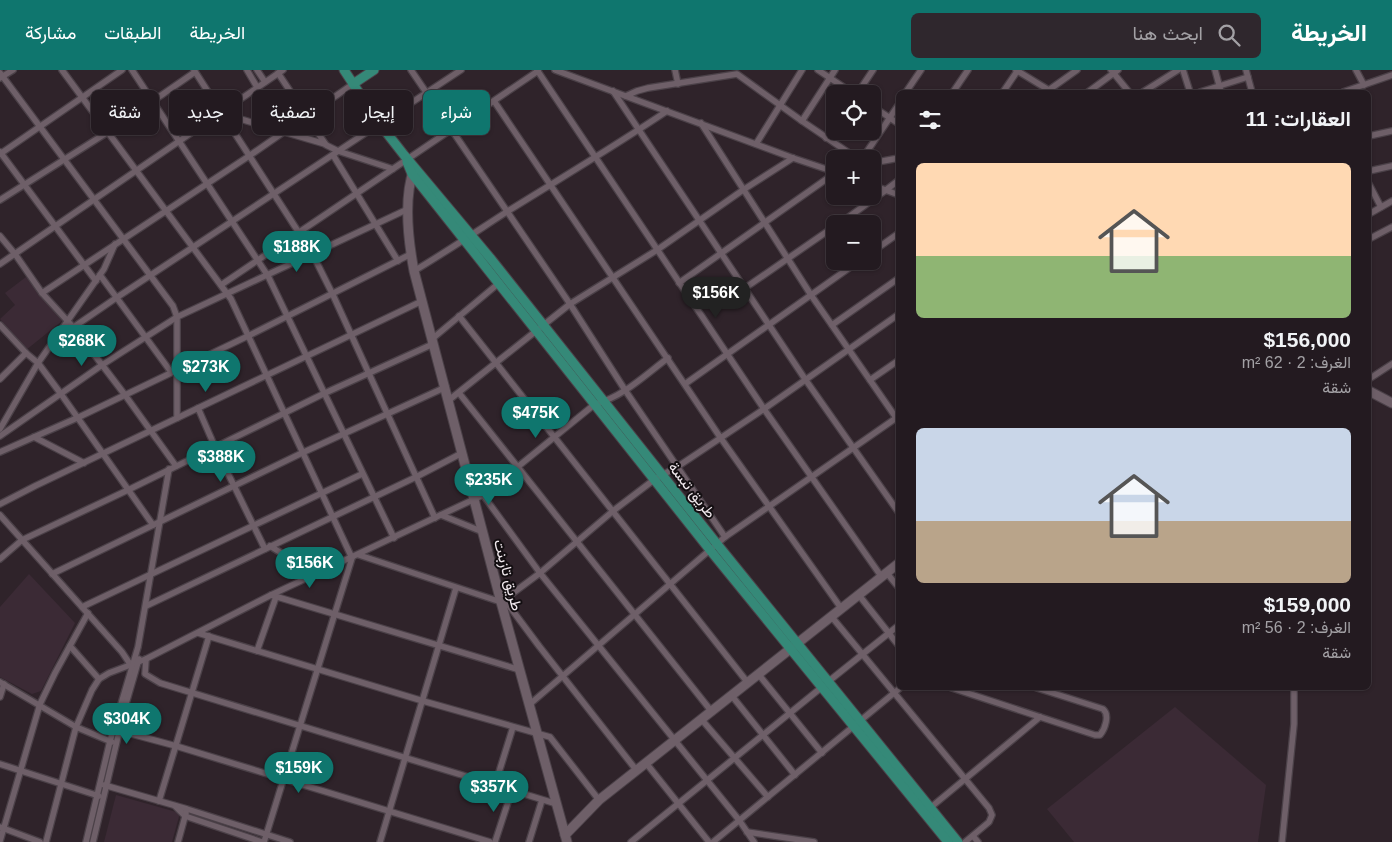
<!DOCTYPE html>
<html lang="ar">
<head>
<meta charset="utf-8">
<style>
  body { margin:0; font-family:Arial,Vazirmatn,sans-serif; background:#2f272d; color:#f1f3f6; direction:rtl; height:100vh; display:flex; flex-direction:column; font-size:19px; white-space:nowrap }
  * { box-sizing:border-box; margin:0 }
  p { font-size:16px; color:#a3a1a5 }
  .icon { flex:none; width:28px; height:28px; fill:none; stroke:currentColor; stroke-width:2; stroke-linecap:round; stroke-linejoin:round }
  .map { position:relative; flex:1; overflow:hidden; direction:ltr }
  .side { position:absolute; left:896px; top:20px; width:475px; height:600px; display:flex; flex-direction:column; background:#231a20; border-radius:8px; box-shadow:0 1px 4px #0004,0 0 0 1px #40383e; direction:rtl }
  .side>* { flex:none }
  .top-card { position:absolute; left:15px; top:20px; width:475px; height:45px; direction:rtl; display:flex; gap:10px }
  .controls { position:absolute; left:826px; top:15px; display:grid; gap:10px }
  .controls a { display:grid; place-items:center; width:55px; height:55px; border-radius:8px; background:#231a20; box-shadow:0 1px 4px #0004,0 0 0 1px #40383e; font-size:25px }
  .price { position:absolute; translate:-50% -42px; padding:0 11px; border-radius:18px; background:#0f766e; color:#fff; font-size:16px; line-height:32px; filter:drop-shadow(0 1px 2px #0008) }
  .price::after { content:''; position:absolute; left:50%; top:30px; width:15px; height:11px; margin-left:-8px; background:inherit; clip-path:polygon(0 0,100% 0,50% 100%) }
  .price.active { background:#222; color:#fff }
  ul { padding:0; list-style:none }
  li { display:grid; align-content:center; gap:10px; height:265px; padding:0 20px }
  li span { display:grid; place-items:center; height:155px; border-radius:8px; color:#555 }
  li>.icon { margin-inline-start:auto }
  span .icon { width:90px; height:90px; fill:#fffc; stroke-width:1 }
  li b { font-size:21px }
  h2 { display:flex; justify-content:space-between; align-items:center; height:60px; padding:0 20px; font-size:21px }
  .tag { padding:0 18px; border-radius:8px; background:#231a20; box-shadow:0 1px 4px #0004,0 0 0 1px #40383e; font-size:18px; line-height:45px }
  .tag.active { background:#0f766e; color:#fff }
  header { display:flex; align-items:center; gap:30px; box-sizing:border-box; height:70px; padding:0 25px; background:#0f766e; color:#fff }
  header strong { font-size:24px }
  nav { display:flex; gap:28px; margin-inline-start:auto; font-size:18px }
  .search { width:350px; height:45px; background:#2f272d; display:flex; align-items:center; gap:12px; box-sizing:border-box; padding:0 18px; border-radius:8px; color:#a3a1a5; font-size:19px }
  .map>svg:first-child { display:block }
  .built { fill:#3b2a35 }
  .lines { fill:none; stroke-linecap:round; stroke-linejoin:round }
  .street-casing { stroke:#4b4148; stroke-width:8 }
  .secondary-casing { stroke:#4b4148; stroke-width:11 }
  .primary-casing { stroke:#4b4148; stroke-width:11 }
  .street { stroke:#6e5f68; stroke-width:5.5 }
  .secondary { stroke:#6e5f68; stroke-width:9 }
  .primary { stroke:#358978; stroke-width:9 }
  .labels { text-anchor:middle; stroke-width:4; stroke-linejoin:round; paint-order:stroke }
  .street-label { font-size:15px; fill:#f1e9ee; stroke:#130e11 }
</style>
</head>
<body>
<header>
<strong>الخريطة</strong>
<div class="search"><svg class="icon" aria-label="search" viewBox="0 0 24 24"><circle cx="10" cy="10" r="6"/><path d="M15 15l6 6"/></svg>ابحث هنا</div>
<nav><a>الخريطة</a><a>الطبقات</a><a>مشاركة</a></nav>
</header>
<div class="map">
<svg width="1392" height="772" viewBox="0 0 1392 772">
  <rect width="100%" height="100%" fill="#2f232a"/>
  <g class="built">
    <polygon points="26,207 62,251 26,280 0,249 15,235 5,223"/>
    <polygon points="29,504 75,553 41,621 32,624 0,607 0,537"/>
    <polygon points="1175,637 1266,715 1258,772 1074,772 1047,739"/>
    <polygon points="116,725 180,743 172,772 104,772"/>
  </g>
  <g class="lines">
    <defs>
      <g id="street">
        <polyline points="62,0 231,229 352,488 264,772"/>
        <polyline points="132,0 268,206 394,468"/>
        <polyline points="194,0 312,183 333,225 435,448"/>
        <polyline points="247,0 257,17"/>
        <polyline points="257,0 265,12"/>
        <polyline points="411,0 570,234 625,320 725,467"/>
        <polyline points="537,0 764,339 881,506"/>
        <polyline points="555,0 793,88 835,102"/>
        <polyline points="675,0 678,14"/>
        <polyline points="818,0 854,24"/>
        <polyline points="1016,0 1052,22"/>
        <polyline points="1111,0 1129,22"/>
        <polyline points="1183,0 1190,22"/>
        <polyline points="1215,0 1221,22"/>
        <polyline points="1246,0 1252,22"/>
        <polyline points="1356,0 1364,15"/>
        <polyline points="0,3 173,236 177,247 177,348"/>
        <polyline points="278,3 326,75 338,81 393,99"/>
        <polyline points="0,8 13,0"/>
        <polyline points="613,21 805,309 899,443"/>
        <polyline points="906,22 921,0"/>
        <polyline points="953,22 968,0"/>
        <polyline points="1003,22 1018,0"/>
        <polyline points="1046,22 1077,0"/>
        <polyline points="1088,22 1118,0"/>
        <polyline points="1143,22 1178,0"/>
        <polyline points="1200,22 1248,7"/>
        <polyline points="1343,22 1392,5"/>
        <polyline points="857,24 873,0"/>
        <polyline points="626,26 637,21 648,18 737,4 802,51 858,89"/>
        <polyline points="494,31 720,367 841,538"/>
        <polyline points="872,36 899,54"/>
        <polyline points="223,40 237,48 325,74"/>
        <polyline points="802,51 835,0"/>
        <polyline points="701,53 811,225 899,352"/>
        <polyline points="1369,66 1392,61"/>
        <polyline points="826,68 835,56"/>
        <polyline points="756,74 802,0"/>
        <polyline points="0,82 96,211"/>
        <polyline points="0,84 122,0"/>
        <polyline points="333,85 398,191"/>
        <polyline points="862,89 899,34"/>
        <polyline points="872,93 899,88"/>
        <polyline points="1369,101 1392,96"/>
        <polyline points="1369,114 1381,137"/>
        <polyline points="872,115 899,125"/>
        <polyline points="0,130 108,62 195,2"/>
        <polyline points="1369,144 1392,131"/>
        <polyline points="839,154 886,120 899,110"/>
        <polyline points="0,166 15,184 42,223 74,258 125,325 176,396"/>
        <polyline points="1369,169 1392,157"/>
        <polyline points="872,182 899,163"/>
        <polyline points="0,194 283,0"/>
        <path d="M414 201C446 182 477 161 508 141 561 108 615 76 667 41"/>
        <polyline points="100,205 171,302"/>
        <polyline points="679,213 835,103"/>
        <polyline points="221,215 538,1"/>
        <polyline points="745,218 835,156"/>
        <polyline points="42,223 249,86 353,14"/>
        <polyline points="459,246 748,613"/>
        <polyline points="0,255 26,283 38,293 61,324 153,455"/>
        <polyline points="832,255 899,208"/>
        <polyline points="432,269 499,213"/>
        <polyline points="52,272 116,228 461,0"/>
        <polyline points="0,309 26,283"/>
        <polyline points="1369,309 1392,294"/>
        <polyline points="870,310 899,290"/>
        <polyline points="685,314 859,191"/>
        <polyline points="459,323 712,642"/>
        <polyline points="449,330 570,234 657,180 743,120 793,88"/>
        <polyline points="198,338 215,377 265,479"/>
        <polyline points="0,359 38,293 104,199 115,174"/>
        <polyline points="0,366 102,295 177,247 408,139"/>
        <polyline points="34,367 84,393"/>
        <polyline points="0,382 77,348 248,266 411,184"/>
        <polyline points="483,425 540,503 739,750 754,772"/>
        <polyline points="0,434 35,416 422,231"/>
        <polyline points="0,445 122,582 130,594"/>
        <polyline points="441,445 483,462"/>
        <polyline points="270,476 317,505"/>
        <polyline points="359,485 501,532 540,503 613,441 655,409 677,397 764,339 899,244"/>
        <polyline points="0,489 22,470 128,420 325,323 433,274"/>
        <polyline points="886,502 899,518"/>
        <polyline points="52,504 304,382 446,317"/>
        <polyline points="858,524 899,576"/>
        <polyline points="271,525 520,600"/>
        <polyline points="504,529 539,576 637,701"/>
        <polyline points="146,536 416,407 462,383"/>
        <polyline points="82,537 362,404"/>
        <polyline points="831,546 989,738 992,745 989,752 965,772"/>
        <polyline points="198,563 423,631 550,667 599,730"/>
        <polyline points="70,576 99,609"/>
        <polyline points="257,581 276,527"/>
        <polyline points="146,589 145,604 160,613 557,734"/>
        <polyline points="759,605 822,683"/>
        <polyline points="829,611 899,555"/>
        <polyline points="0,612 76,657 112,672"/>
        <path d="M952 618 1095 665H1100C1105 659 1110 645 1103 639L1037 618"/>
        <polyline points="732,626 795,705"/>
        <polyline points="0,627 4,614"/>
        <polyline points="530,634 725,467 899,346"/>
        <polyline points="702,650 768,727"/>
        <polyline points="113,659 176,676 490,772"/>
        <polyline points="646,693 709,772"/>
        <polyline points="0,694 99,726"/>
        <polyline points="104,715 187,739 290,772"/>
        <polyline points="495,715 513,657"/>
        <polyline points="159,731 209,566"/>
        <polyline points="175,736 185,746 262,772"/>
        <polyline points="930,738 1040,647"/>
        <polyline points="0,757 40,772"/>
        <polyline points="747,762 814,772"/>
        <polyline points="973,766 978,772"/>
        <polyline points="0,771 40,634 55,603 88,543"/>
        <path d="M46 772 76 657 92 620 99 609 109 603 146 589 271 525 483 425 595 334C623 327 645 305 668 288"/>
        <polyline points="86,772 110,671 138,577 169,399"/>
        <polyline points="93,772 125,637 139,589"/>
        <polyline points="178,772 186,743"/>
        <polyline points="380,772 456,518"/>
        <polyline points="495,772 512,720"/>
        <polyline points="529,772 542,730"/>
        <polyline points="631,772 822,617"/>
        <polyline points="713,772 900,618"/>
        <polyline points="1282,772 1294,654 1294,618"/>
      </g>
      <g id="secondary">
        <path d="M414 99C403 129 408 169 414 201L501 532 567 772"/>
        <polyline points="1369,321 1392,333"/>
        <polyline points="565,765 599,730 899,493"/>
      </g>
      <g id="primary">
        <polyline points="344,0 379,53 404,85 491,189 717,474 958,772"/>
        <polyline points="353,14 374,0"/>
        <polyline points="407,92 412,104 710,480 948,772"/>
      </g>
    </defs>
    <use href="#street" class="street-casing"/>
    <use href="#secondary" class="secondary-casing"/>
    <use href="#primary" class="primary-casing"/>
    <use href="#street" class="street"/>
    <use href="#secondary" class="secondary"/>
    <use href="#primary" class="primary"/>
  </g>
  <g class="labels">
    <g class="street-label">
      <text transform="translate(692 420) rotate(52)" y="5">طريق تبسة</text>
      <text transform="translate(508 505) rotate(75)" y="5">طريق تازبنت</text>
    </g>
  </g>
</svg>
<div class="controls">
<a><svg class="icon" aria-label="locate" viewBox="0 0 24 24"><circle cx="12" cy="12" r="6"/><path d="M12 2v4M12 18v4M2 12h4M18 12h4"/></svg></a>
<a>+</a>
<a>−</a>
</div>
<b class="price" style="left:297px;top:203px">$188K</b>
<b class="price active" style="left:716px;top:249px">$156K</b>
<b class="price" style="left:82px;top:297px">$268K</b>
<b class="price" style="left:206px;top:323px">$273K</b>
<b class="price" style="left:536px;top:369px">$475K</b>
<b class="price" style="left:221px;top:413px">$388K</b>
<b class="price" style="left:489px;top:436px">$235K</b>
<b class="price" style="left:310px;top:519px">$156K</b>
<b class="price" style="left:127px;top:675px">$304K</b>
<b class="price" style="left:299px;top:724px">$159K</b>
<b class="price" style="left:494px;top:743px">$357K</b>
<div class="top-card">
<a class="tag active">شراء</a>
<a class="tag">إيجار</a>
<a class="tag">تصفية</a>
<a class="tag">جديد</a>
<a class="tag">شقة</a>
</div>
<section class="side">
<h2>العقارات: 11<svg class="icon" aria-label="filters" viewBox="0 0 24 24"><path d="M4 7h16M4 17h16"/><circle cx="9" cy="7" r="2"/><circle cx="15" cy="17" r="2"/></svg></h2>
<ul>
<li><span style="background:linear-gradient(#ffd9b3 60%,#8fb573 0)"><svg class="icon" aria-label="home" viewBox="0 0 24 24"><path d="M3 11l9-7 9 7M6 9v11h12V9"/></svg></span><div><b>$156,000</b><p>الغرف: 2 · 62 m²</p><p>شقة</p></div></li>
<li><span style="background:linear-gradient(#c9d6e8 60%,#b9a48a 0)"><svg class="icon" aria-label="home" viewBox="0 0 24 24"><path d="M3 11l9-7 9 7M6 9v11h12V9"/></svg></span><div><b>$159,000</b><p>الغرف: 2 · 56 m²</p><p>شقة</p></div></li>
</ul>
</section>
</div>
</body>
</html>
